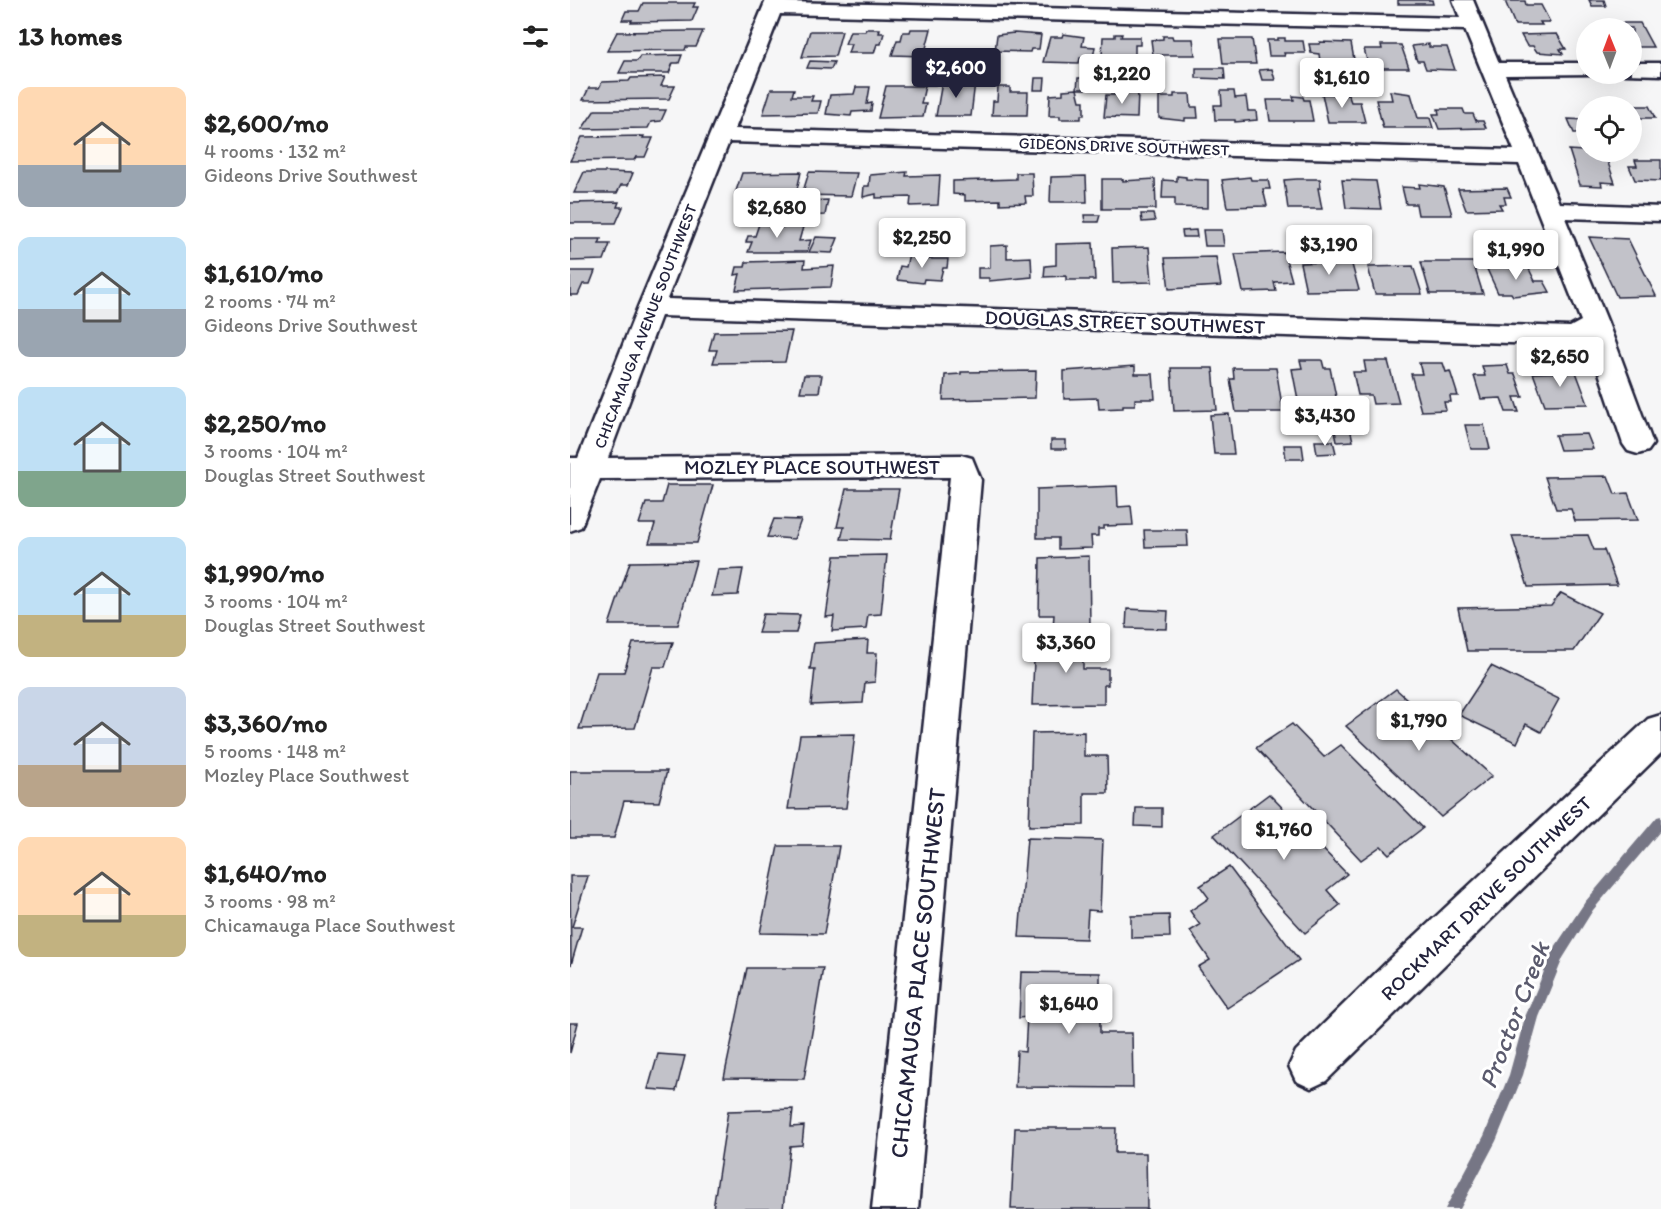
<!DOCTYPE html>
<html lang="en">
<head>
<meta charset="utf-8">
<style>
  body { margin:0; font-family:Itim,sans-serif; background:#f2f2f2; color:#222; height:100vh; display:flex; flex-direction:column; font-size:22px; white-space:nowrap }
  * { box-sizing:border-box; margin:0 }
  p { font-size:20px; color:#767676 }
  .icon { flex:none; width:33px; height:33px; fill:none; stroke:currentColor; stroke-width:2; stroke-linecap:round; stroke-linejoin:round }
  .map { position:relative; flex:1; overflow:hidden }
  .panel { display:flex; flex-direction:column; background:#fff; width:570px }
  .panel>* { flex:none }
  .needle { width:39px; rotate:359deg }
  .tools { position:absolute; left:1006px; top:18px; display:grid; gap:12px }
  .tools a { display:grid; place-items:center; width:66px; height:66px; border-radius:50%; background:#fff; box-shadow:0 6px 24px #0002; font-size:30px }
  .price { position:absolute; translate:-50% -51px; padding:0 14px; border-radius:6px; background:#fff; color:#222; font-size:20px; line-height:39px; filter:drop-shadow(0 2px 3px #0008) }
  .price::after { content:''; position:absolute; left:50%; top:36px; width:18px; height:14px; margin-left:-9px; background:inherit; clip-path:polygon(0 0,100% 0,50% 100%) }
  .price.active { background:#22223b; color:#fff }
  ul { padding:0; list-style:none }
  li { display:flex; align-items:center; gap:18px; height:150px; padding:0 18px }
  li span { display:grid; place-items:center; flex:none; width:168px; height:120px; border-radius:12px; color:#555 }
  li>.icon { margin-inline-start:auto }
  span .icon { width:72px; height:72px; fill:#fffc; stroke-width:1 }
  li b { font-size:26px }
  h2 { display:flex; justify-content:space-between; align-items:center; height:72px; padding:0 18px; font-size:26px }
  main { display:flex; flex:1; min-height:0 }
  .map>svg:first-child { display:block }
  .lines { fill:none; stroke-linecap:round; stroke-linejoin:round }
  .stream { fill:#767685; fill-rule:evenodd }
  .building { fill:#c2c2c9; stroke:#22223b; stroke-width:1.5 }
  .minor-casing { stroke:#22223b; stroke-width:5 }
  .minor { fill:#fff; fill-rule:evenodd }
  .labels { text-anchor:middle; stroke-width:6; stroke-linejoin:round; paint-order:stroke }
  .far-street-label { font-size:16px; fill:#22223b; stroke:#fff }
  .street-label { font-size:20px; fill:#22223b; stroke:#fff }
  .near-street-label { font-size:24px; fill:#22223b; stroke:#fff }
  .near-water-label { font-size:26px; font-style:italic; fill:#5a5a6d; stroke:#fff }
</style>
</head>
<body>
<main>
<section class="panel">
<h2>13 homes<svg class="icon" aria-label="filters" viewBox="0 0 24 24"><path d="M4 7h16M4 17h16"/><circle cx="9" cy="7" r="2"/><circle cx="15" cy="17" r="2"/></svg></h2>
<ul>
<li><span style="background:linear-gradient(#ffd9b3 65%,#9aa5b1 0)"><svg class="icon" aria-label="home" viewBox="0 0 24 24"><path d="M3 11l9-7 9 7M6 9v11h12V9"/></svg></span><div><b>$2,600/mo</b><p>4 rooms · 132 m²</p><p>Gideons Drive Southwest</p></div></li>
<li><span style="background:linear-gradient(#bfe0f5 60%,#9aa5b1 0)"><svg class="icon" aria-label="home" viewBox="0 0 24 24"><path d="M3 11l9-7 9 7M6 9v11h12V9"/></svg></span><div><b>$1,610/mo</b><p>2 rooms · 74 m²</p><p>Gideons Drive Southwest</p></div></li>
<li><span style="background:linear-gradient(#bfe0f5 70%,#7fa58c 0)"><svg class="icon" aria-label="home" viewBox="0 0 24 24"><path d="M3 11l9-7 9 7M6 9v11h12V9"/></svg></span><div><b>$2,250/mo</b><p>3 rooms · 104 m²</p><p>Douglas Street Southwest</p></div></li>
<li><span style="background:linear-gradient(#bfe0f5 65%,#c2b280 0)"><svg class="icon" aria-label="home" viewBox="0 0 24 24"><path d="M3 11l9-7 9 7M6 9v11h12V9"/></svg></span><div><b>$1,990/mo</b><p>3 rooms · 104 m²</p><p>Douglas Street Southwest</p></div></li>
<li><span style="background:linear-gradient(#c9d6e8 65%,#b9a48a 0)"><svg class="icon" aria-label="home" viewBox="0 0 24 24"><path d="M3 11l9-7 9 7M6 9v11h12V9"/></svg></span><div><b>$3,360/mo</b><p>5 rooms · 148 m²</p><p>Mozley Place Southwest</p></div></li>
<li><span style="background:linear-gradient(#ffd9b3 65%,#c2b280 0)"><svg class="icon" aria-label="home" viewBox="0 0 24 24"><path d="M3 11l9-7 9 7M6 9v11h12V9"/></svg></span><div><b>$1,640/mo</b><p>3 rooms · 98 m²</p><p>Chicamauga Place Southwest</p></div></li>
</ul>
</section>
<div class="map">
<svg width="1091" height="1209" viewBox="0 0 1091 1209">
  <rect width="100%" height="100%" fill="#f6f6f7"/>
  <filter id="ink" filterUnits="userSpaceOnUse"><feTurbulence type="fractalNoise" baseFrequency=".0167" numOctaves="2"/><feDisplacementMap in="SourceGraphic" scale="12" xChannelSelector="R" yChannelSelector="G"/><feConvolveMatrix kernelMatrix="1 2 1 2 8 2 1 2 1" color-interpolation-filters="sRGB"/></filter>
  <g filter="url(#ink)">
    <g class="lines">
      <polygon class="stream" points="1091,816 1091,830 1023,910 993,958 969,1017 953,1075 926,1141 890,1209 875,1209 914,1136 939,1075 955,1017 983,950 1015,902 1087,817"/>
    </g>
    <g class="building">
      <polygon points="828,0 862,0 863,4 828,4"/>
      <polygon points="1019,0 1034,0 1036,6 1022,6"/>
      <polygon points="935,1 955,1 956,5 971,5 980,22 970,22 972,25 945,25"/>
      <polygon points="73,3 125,3 123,7 128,7 122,21 61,22 62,20 52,20 56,11 69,11"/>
      <polygon points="1038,23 1070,23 1083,47 1062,47 1062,28 1041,28"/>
      <polygon points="296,29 310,29 309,33 314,33 311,44 307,44 304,53 278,53 281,44 275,44 280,31 295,31"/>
      <polygon points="341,29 361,29 354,56 322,55 327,40 331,40 333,32 340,32"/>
      <polygon points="120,31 133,31 126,47 116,47 115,50 37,51 47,32"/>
      <polygon points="240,31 272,31 265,56 232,57"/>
      <polygon points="444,33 471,35 469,49 461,49 460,52 425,51 427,35"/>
      <polygon points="493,34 514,37 512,46 525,47 523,58 510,58 509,63 473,62 480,37 492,37"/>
      <polygon points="545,34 552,34 551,37 570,37 570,45 565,45 565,56 532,56 533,37 545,37"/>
      <polygon points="987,34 996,49 990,49 993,54 967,52 963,46 957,46 951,35"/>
      <polygon points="593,36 602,36 603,39 623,39 625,55 583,55 581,40 593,39"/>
      <polygon points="708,38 715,38 715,41 733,41 735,53 714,53 715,56 699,56 697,40 708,40"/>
      <polygon points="650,39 682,39 686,64 653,64"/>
      <polygon points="750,42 781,43 786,70 751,69 749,54 741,53 739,44 750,44"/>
      <polygon points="859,44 859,47 877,47 885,70 856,69 853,61 847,61 842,46"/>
      <polygon points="811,45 831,45 839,68 799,68 794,49 812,49"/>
      <polygon points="400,54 413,54 412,61 398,61"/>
      <polygon points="112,55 109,63 103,63 99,73 49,73 55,61 67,61 70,56"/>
      <polygon points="353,59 366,59 363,71 350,71"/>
      <polygon points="240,61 264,62 261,69 237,68"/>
      <polygon points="626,68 654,68 655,79 626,78"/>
      <polygon points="702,69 705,80 692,80 689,70"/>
      <polygon points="354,74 367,74 365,85 353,85"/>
      <polygon points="95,77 91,86 105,86 99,99 13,100 19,88 29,88 32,82 59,81 61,78"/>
      <polygon points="465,78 475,78 474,90 464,90"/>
      <polygon points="508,78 527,78 527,89 507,89"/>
      <polygon points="372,82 405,82 401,116 366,116"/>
      <polygon points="316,86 355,86 351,104 356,104 353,117 308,118"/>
      <polygon points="286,87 300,87 297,104 302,103 301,111 282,112 281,116 256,114 260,95 284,94"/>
      <polygon points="428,87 440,87 440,92 458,92 457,115 422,115 423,101 427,101"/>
      <polygon points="201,89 224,89 222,96 243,96 241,101 251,101 248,113 193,114"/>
      <polygon points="507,89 510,101 514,101 514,115 511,115 511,119 490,119 490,116 479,116 480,95 493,94 493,90"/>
      <polygon points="651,91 664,91 665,98 676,97 678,111 686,111 687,120 665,122 665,120 645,120 644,105 652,105"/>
      <polygon points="820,91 841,94 848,118 860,118 863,128 813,128 806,100 822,100"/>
      <polygon points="548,92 568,92 567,118 534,117 536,95 548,95"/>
      <polygon points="604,94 620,94 621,107 627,107 628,118 615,118 615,121 589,118 589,97 604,97"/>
      <polygon points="752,94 778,94 781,102 790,102 795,122 758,122"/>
      <polygon points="723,96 733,97 734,100 739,100 743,121 700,121 697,100 724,100"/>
      <polygon points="1053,106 1079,106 1085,118 1062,118 1062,106"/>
      <polygon points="868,109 893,109 895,114 903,114 906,121 913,121 916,128 869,129 863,114 869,114"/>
      <polygon points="25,110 96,110 91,121 81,122 78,128 12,129"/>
      <polygon points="998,119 1017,120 1017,133 1004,133"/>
      <polygon points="74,136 73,138 83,138 75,157 66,157 64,160 0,161 12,137"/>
      <polygon points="999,150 1027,152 1029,157 1036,157 1045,183 1031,182 1032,186 1010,185"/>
      <polygon points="1065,160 1091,160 1091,181 1065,180 1059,166 1067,166"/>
      <polygon points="14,172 36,172 63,173 58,185 51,185 47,193 4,193"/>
      <polygon points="231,172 226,194 201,194 198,205 168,205 171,194 165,194 172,173"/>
      <polygon points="239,172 285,173 287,173 281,196 232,195"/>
      <polygon points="337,172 336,176 370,175 368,205 340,206 341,197 306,198 306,194 293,197 294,186 299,186 300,175"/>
      <polygon points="446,173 462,173 463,196 455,196 456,203 430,204 430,200 395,201 395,195 383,194 383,181 446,179"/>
      <polygon points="516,176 517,202 480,202 481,177"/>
      <polygon points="607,176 616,177 616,179 638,180 638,208 605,207 605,198 592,198 593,180 607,181"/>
      <polygon points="680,177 681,180 698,180 700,189 693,189 697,206 657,207 652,180"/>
      <polygon points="532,179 553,179 553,181 585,179 586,209 532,209"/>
      <polygon points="727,179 750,179 751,188 748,188 752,209 718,209 714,180"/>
      <polygon points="772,180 806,181 811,209 776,208"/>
      <polygon points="849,184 874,187 882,215 848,215 846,204 836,204 832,187 850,188"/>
      <polygon points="937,188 941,197 934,197 936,204 929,204 932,209 896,210 888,189"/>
      <polygon points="258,200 255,215 231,216 233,201"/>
      <polygon points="49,202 47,207 53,207 46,223 0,223 0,203"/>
      <polygon points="571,214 583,214 585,221 572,222"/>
      <polygon points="514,215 530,215 528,222 515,222"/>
      <polygon points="190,221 210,222 208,227 233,227 229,241 241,240 237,252 178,252 182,242 176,242 178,236 185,236"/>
      <polygon points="626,230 627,237 613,237 612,231"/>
      <polygon points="633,230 652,230 654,246 635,246"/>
      <polygon points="246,237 268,238 262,253 239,252"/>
      <polygon points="1019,237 1058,239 1086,296 1047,297"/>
      <polygon points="0,239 31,239 29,244 40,244 34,260 0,261"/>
      <polygon points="523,243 525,280 496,280 496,276 474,277 475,266 486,265 486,244"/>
      <polygon points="437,245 437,258 461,257 462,277 419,281 419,278 408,278 408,268 420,268 420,246"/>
      <polygon points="579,247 582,282 543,283 542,248"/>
      <polygon points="714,252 722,281 704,282 706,291 673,292 665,254"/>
      <polygon points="339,254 354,254 353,259 378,259 377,268 373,268 370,280 354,279 353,283 327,280 330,266 336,267"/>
      <polygon points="646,257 651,286 599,289 595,258"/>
      <polygon points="235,260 234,268 264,266 261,287 166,290 170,274 165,275 167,267 175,267 176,262"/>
      <polygon points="781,261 789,290 736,291 730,263"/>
      <polygon points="851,262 903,262 913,294 860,294"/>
      <polygon points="957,265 965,281 974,281 980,292 943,296 941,293 928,293 916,267"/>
      <polygon points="843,266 852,294 805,294 798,267"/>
      <polygon points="0,271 25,271 20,284 13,284 8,295 0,295"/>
      <polygon points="222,331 215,362 143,363 147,350 139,350 144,332"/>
      <polygon points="730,360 752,360 754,368 760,368 768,406 760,406 761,415 731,415 722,369 732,368"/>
      <polygon points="794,361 818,361 829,403 803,404 801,395 788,395 783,372 796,372"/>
      <polygon points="849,363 873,363 876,372 880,371 888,396 880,396 881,402 874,402 876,410 851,411 841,374 852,374"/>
      <polygon points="937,365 940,374 945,374 953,397 944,397 949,412 936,412 931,398 911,399 904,376 915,376 912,366"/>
      <polygon points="565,366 565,374 583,374 585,399 565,399 565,405 553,405 553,408 529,409 528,398 494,399 494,371"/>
      <polygon points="601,368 643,368 647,410 604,411"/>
      <polygon points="663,368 706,368 713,412 666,412 660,379 664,379"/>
      <polygon points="466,371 465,398 373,400 375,375 391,374 391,372"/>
      <polygon points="1006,372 1018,404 975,405 963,373"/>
      <polygon points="234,375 252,375 249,392 230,392"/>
      <polygon points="659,414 664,454 644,454 640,415"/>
      <polygon points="763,419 778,419 783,441 767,442"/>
      <polygon points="895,425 914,425 920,449 901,449"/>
      <polygon points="1017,434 1023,449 990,450 985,435"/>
      <rect x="481" y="440" width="15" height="9"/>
      <polygon points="745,441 763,441 766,453 747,454"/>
      <polygon points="714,445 732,445 734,459 716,459"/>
      <polygon points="1038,476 1045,494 1058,493 1068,520 1005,521 1001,509 986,509 975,477"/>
      <polygon points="97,485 143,485 127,543 79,543 85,524 69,524 76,503 92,503"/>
      <polygon points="547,486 548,507 561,506 563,525 534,526 534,529 528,529 528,536 521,536 522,548 488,549 488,538 467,538 467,489"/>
      <polygon points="276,489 329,489 320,540 271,539 274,527 267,527"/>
      <polygon points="204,519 231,520 224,539 197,537"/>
      <polygon points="574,530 617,530 618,546 575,547"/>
      <polygon points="1018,535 1024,550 1034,550 1047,585 958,587 942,536"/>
      <polygon points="317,555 311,614 298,615 296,629 262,631 264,616 256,617 265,556"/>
      <polygon points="519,556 520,626 483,627 484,615 469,615 470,558"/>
      <polygon points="126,561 108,625 39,625 60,562"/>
      <polygon points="173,569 168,595 142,596 148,570"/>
      <polygon points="991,593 1030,613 1004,651 897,651 888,608 981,606"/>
      <polygon points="557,609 598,611 597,629 556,628"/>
      <polygon points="193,614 230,615 226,633 188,633"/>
      <polygon points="465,638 525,638 525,648 513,648 513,669 538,669 538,685 534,685 534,704 462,705"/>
      <polygon points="298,640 297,653 307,653 305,682 295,683 293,703 241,705 245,669 240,669 244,643"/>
      <polygon points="103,642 95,667 83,667 65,728 9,729 27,672 54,672 63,643"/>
      <polygon points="921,666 989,699 971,732 956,724 947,743 889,715"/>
      <polygon points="826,689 922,776 871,817 776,726"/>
      <polygon points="722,724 754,757 771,745 853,828 819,854 811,846 791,860 686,748"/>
      <polygon points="514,732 514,756 537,756 538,793 514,793 514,825 459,826 462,733"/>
      <polygon points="285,734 276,808 218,809 230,735"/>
      <polygon points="0,771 97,771 89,802 54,801 44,838 0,838"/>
      <polygon points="699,794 777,874 757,890 770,905 735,933 644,835"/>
      <polygon points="566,808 592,808 592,827 565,826"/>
      <polygon points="457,838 533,840 530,911 518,910 516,939 449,937"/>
      <polygon points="208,846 269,846 254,934 190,933"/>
      <polygon points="659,867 729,960 657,1008 628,967 640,960 620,931 630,925 620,911 639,898 630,886"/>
      <polygon points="0,876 18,876 2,927 12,927 1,965"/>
      <polygon points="599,915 600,937 561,938 561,916"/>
      <polygon points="177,968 253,968 234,1079 154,1078"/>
      <polygon points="451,972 530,973 530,1033 562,1033 563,1088 445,1087 447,1051 455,1052 457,1017 449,1018"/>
      <polygon points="0,1023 8,1023 0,1053"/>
      <polygon points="88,1054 115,1056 106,1091 78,1089"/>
      <polygon points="223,1109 221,1127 234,1126 232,1145 220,1146 213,1209 143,1209 158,1111"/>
      <polygon points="445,1128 546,1128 545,1153 576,1153 577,1209 441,1209"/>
    </g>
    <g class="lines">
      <defs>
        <g id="minor">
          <path d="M196 0H216L215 2 890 18 883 0H903L929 63H1017V74H1024L935 75 989 203 1091 207V221L995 218 1038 323 1083 444 1078 451 1068 454 1058 451 1053 444 1018 340 1000 345 91 316 38 458 391 455 402 458 411 480 348 1209H302L380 477 30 479 11 527 0 531V458H8L68 307ZM210 14 895 30 944 150 165 129ZM159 142 949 164 1011 321 1000 327 97 299Z"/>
          <polygon points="1062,63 1091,63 1091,75 1055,74 1062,74"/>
          <polygon points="1091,715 1091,753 756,1081 741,1088 726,1081 719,1066 726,1051 816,963 1078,719"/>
        </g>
      </defs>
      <use href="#minor" class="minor-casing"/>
      <use href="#minor" class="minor"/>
    </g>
  </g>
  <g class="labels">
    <g class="far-street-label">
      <text transform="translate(554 146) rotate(2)" y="6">GIDEONS DRIVE SOUTHWEST</text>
      <text transform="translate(75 326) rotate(-69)" y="6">CHICAMAUGA AVENUE SOUTHWEST</text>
    </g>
    <g class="street-label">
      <text transform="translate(555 322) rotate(2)" y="7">DOUGLAS STREET SOUTHWEST</text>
      <text x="242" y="474">MOZLEY PLACE SOUTHWEST</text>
      <text transform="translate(916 898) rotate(-44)" y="7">ROCKMART DRIVE SOUTHWEST</text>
    </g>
    <g class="near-street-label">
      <text transform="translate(348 973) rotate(-84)" y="8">CHICAMAUGA PLACE SOUTHWEST</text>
    </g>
    <g class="near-water-label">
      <text transform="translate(944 1015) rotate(-69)" y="9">Proctor Creek</text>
    </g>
  </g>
</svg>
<div class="tools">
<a><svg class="needle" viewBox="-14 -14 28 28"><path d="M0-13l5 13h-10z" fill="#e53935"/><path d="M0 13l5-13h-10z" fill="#767676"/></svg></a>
<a><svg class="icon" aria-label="locate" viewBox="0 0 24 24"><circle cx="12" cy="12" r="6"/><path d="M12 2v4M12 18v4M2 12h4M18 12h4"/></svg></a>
</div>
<b class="price active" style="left:386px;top:99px">$2,600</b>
<b class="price" style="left:552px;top:105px">$1,220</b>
<b class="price" style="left:772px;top:109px">$1,610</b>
<b class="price" style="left:207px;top:239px">$2,680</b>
<b class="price" style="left:352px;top:269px">$2,250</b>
<b class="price" style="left:759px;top:276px">$3,190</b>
<b class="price" style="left:946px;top:281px">$1,990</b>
<b class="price" style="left:990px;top:388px">$2,650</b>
<b class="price" style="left:755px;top:447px">$3,430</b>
<b class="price" style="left:496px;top:674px">$3,360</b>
<b class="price" style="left:849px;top:752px">$1,790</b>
<b class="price" style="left:714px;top:861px">$1,760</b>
<b class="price" style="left:499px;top:1035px">$1,640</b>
</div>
</main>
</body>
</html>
